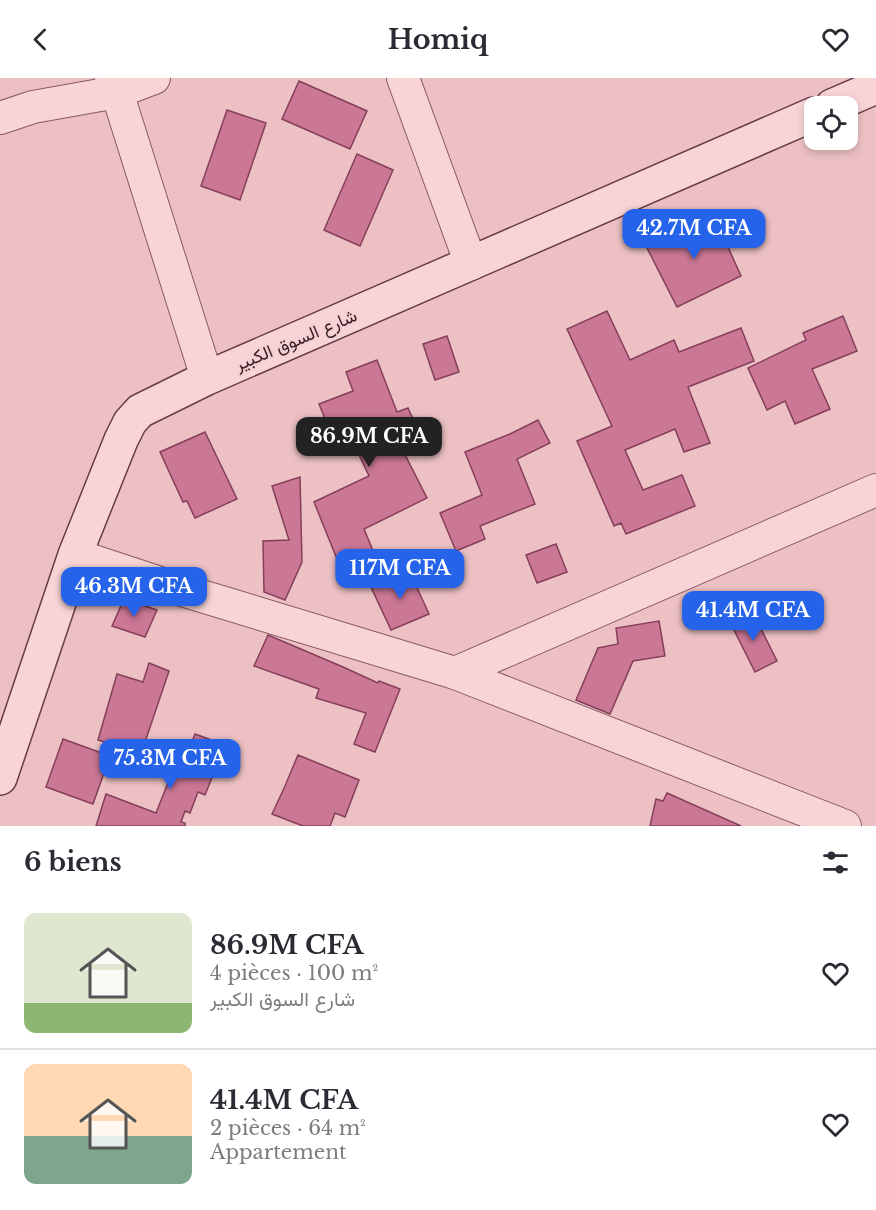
<!DOCTYPE html>
<html lang="fr">
<head>
<meta charset="utf-8">
<style>
  body { margin:0; font-family:"Libre Baskerville",Vazirmatn,serif; background:#f2f2f3; color:#2b2b33; height:100vh; display:flex; flex-direction:column; font-size:22px; white-space:nowrap }
  * { box-sizing:border-box; margin:0 }
  p { font-size:20px; color:#7c7c81 }
  .icon { flex:none; width:33px; height:33px; fill:none; stroke:currentColor; stroke-width:2; stroke-linecap:round; stroke-linejoin:round }
  .map { position:relative; height:748px; overflow:hidden }
  .panel { display:flex; flex-direction:column; background:#fff; flex:1 }
  .panel>* { flex:none }
  .buttons { position:absolute; left:804px; top:18px; display:grid; gap:12px }
  .buttons a { display:grid; place-items:center; width:54px; height:54px; border-radius:12px; background:#fff; box-shadow:0 3px 9px #0003; font-size:30px }
  .price { position:absolute; translate:-50% -51px; padding:0 14px; border-radius:12px; background:#2563eb; color:#fff; font-size:20px; line-height:39px; filter:drop-shadow(0 2px 3px #0008) }
  .price::after { content:''; position:absolute; left:50%; top:36px; width:18px; height:14px; margin-left:-9px; background:inherit; clip-path:polygon(0 0,100% 0,50% 100%) }
  .price.selected { background:#222; color:#fff }
  ul { padding:0; list-style:none }
  li { display:flex; align-items:center; gap:18px; height:150px; padding:0 24px }
  li+li { border-top:2px solid #e1e1e2 }
  li span { display:grid; place-items:center; flex:none; width:168px; height:120px; border-radius:12px; color:#555 }
  li>.icon { margin-inline-start:auto }
  span .icon { width:72px; height:72px; fill:#fffc; stroke-width:1 }
  li b { font-size:26px }
  h2 { display:flex; justify-content:space-between; align-items:center; height:72px; padding:0 24px; font-size:26px }
  header { display:flex; justify-content:space-between; align-items:center; height:78px; padding:0 24px; background:#fff; font-size:27px; font-weight:800 }
  .map>svg:first-child { display:block }
  .building { fill:#cb7796; stroke:#853f5a; stroke-width:1.5 }
  .lines { fill:none; stroke-linecap:round; stroke-linejoin:round }
  .street-casing { stroke:#875964; stroke-width:34 }
  .secondary-casing { stroke:#683c48; stroke-width:36 }
  .street { stroke:#f8d4d7; stroke-width:32 }
  .secondary { stroke:#f8d4d7; stroke-width:33 }
  .labels { text-anchor:middle; stroke-width:4.5; stroke-linejoin:round; paint-order:stroke }
  .street-label { font-size:18px; fill:#361d25; stroke:#f5d0d3 }
</style>
</head>
<body>
<header><svg class="icon" aria-label="back" viewBox="0 0 24 24"><path d="M15 5l-7 7 7 7"/></svg>Homiq<svg class="icon" aria-label="heart" viewBox="0 0 24 24"><path d="M12 20l-8-8c-3-5 5-10 8-4 3-6 11-1 8 4z"/></svg></header>
<div class="map">
<svg width="876" height="748" viewBox="0 0 876 748">
  <rect width="100%" height="100%" fill="#edc1c4"/>
  <g class="building">
    <polygon points="299,3 367,33 350,71 282,41"/>
    <polygon points="227,32 266,45 240,122 201,108"/>
    <polygon points="357,76 393,92 360,168 324,152"/>
    <polygon points="713,136 741,198 677,229 646,168 649,167 648,163"/>
    <polygon points="607,233 630,282 674,262 679,274 741,250 754,283 688,309 710,365 684,374 675,351 625,372 643,412 682,397 695,428 626,456 621,445 614,448 577,363 612,348 567,251"/>
    <polygon points="843,238 857,273 812,291 830,331 795,346 785,323 767,332 748,290 806,262 803,255"/>
    <polygon points="447,258 459,294 435,302 423,266"/>
    <polygon points="377,282 397,334 408,330 419,354 398,363 427,420 364,451 379,487 345,501 314,424 369,398 345,347 330,353 319,326 353,313 346,294"/>
    <polygon points="538,342 550,365 517,381 535,426 480,448 485,461 456,473 440,435 482,417 465,374 510,356"/>
    <polygon points="205,354 237,421 195,440 187,423 183,424 160,374"/>
    <polygon points="300,399 302,484 285,522 264,514 263,463 289,462 272,408"/>
    <polygon points="556,466 567,494 537,505 526,477"/>
    <polygon points="409,492 429,536 391,552 371,509"/>
    <polygon points="124,521 157,532 145,559 112,548"/>
    <polygon points="752,533 777,583 755,594 730,544"/>
    <polygon points="659,543 665,578 633,583 610,636 576,622 598,570 618,566 616,550"/>
    <polygon points="268,557 343,589 378,605 379,603 400,611 375,674 354,666 366,635 316,620 319,611 254,588"/>
    <polygon points="149,585 169,593 141,676 98,662 117,596 143,604"/>
    <polygon points="195,656 225,667 205,717 198,714 190,735 185,733 181,744 185,745 185,748 96,748 106,716 156,735 181,672 188,674"/>
    <polygon points="63,661 110,678 93,726 46,709"/>
    <polygon points="298,677 359,702 345,739 335,735 330,748 303,748 272,736 285,708"/>
    <polygon points="667,715 741,748 650,748 656,721 663,723"/>
  </g>
  <g class="lines">
    <defs>
      <g id="street">
        <polyline points="111,0 117,14 207,300"/>
        <polyline points="403,0 471,186"/>
        <polyline points="0,40 33,29 117,14 154,0"/>
        <polyline points="75,477 175,510 455,595 845,748"/>
        <polyline points="455,595 876,412"/>
      </g>
      <g id="secondary">
        <polyline points="832,28 876,9"/>
        <polyline points="0,700 75,477 121,362 130,344 140,333 207,300 814,36"/>
      </g>
    </defs>
    <use href="#street" class="street-casing"/>
    <use href="#secondary" class="secondary-casing"/>
    <use href="#street" class="street"/>
    <use href="#secondary" class="secondary"/>
  </g>
  <g class="labels">
    <g class="street-label">
      <text transform="translate(296 262) rotate(-23)" y="6">شارع السوق الكبير</text>
    </g>
  </g>
</svg>
<div class="buttons">
<a><svg class="icon" aria-label="locate" viewBox="0 0 24 24"><circle cx="12" cy="12" r="6"/><path d="M12 2v4M12 18v4M2 12h4M18 12h4"/></svg></a>
</div>
<b class="price" style="left:694px;top:182px">42.7M CFA</b>
<b class="price selected" style="left:369px;top:390px">86.9M CFA</b>
<b class="price" style="left:400px;top:522px">117M CFA</b>
<b class="price" style="left:134px;top:540px">46.3M CFA</b>
<b class="price" style="left:753px;top:564px">41.4M CFA</b>
<b class="price" style="left:170px;top:712px">75.3M CFA</b>
</div>
<section class="panel">
<h2>6 biens<svg class="icon" aria-label="filters" viewBox="0 0 24 24"><path d="M4 7h16M4 17h16"/><circle cx="9" cy="7" r="2"/><circle cx="15" cy="17" r="2"/></svg></h2>
<ul>
<li><span style="background:linear-gradient(#dfe7d0 75%,#8fb573 0)"><svg class="icon" aria-label="home" viewBox="0 0 24 24"><path d="M3 11l9-7 9 7M6 9v11h12V9"/></svg></span><div><b>86.9M CFA</b><p>4 pièces · 100 m²</p><p>شارع السوق الكبير</p></div><svg class="icon" aria-label="heart" viewBox="0 0 24 24"><path d="M12 20l-8-8c-3-5 5-10 8-4 3-6 11-1 8 4z"/></svg></li>
<li><span style="background:linear-gradient(#ffd9b3 60%,#7fa58c 0)"><svg class="icon" aria-label="home" viewBox="0 0 24 24"><path d="M3 11l9-7 9 7M6 9v11h12V9"/></svg></span><div><b>41.4M CFA</b><p>2 pièces · 64 m²</p><p>Appartement</p></div><svg class="icon" aria-label="heart" viewBox="0 0 24 24"><path d="M12 20l-8-8c-3-5 5-10 8-4 3-6 11-1 8 4z"/></svg></li>
</ul>
</section>
</body>
</html>
